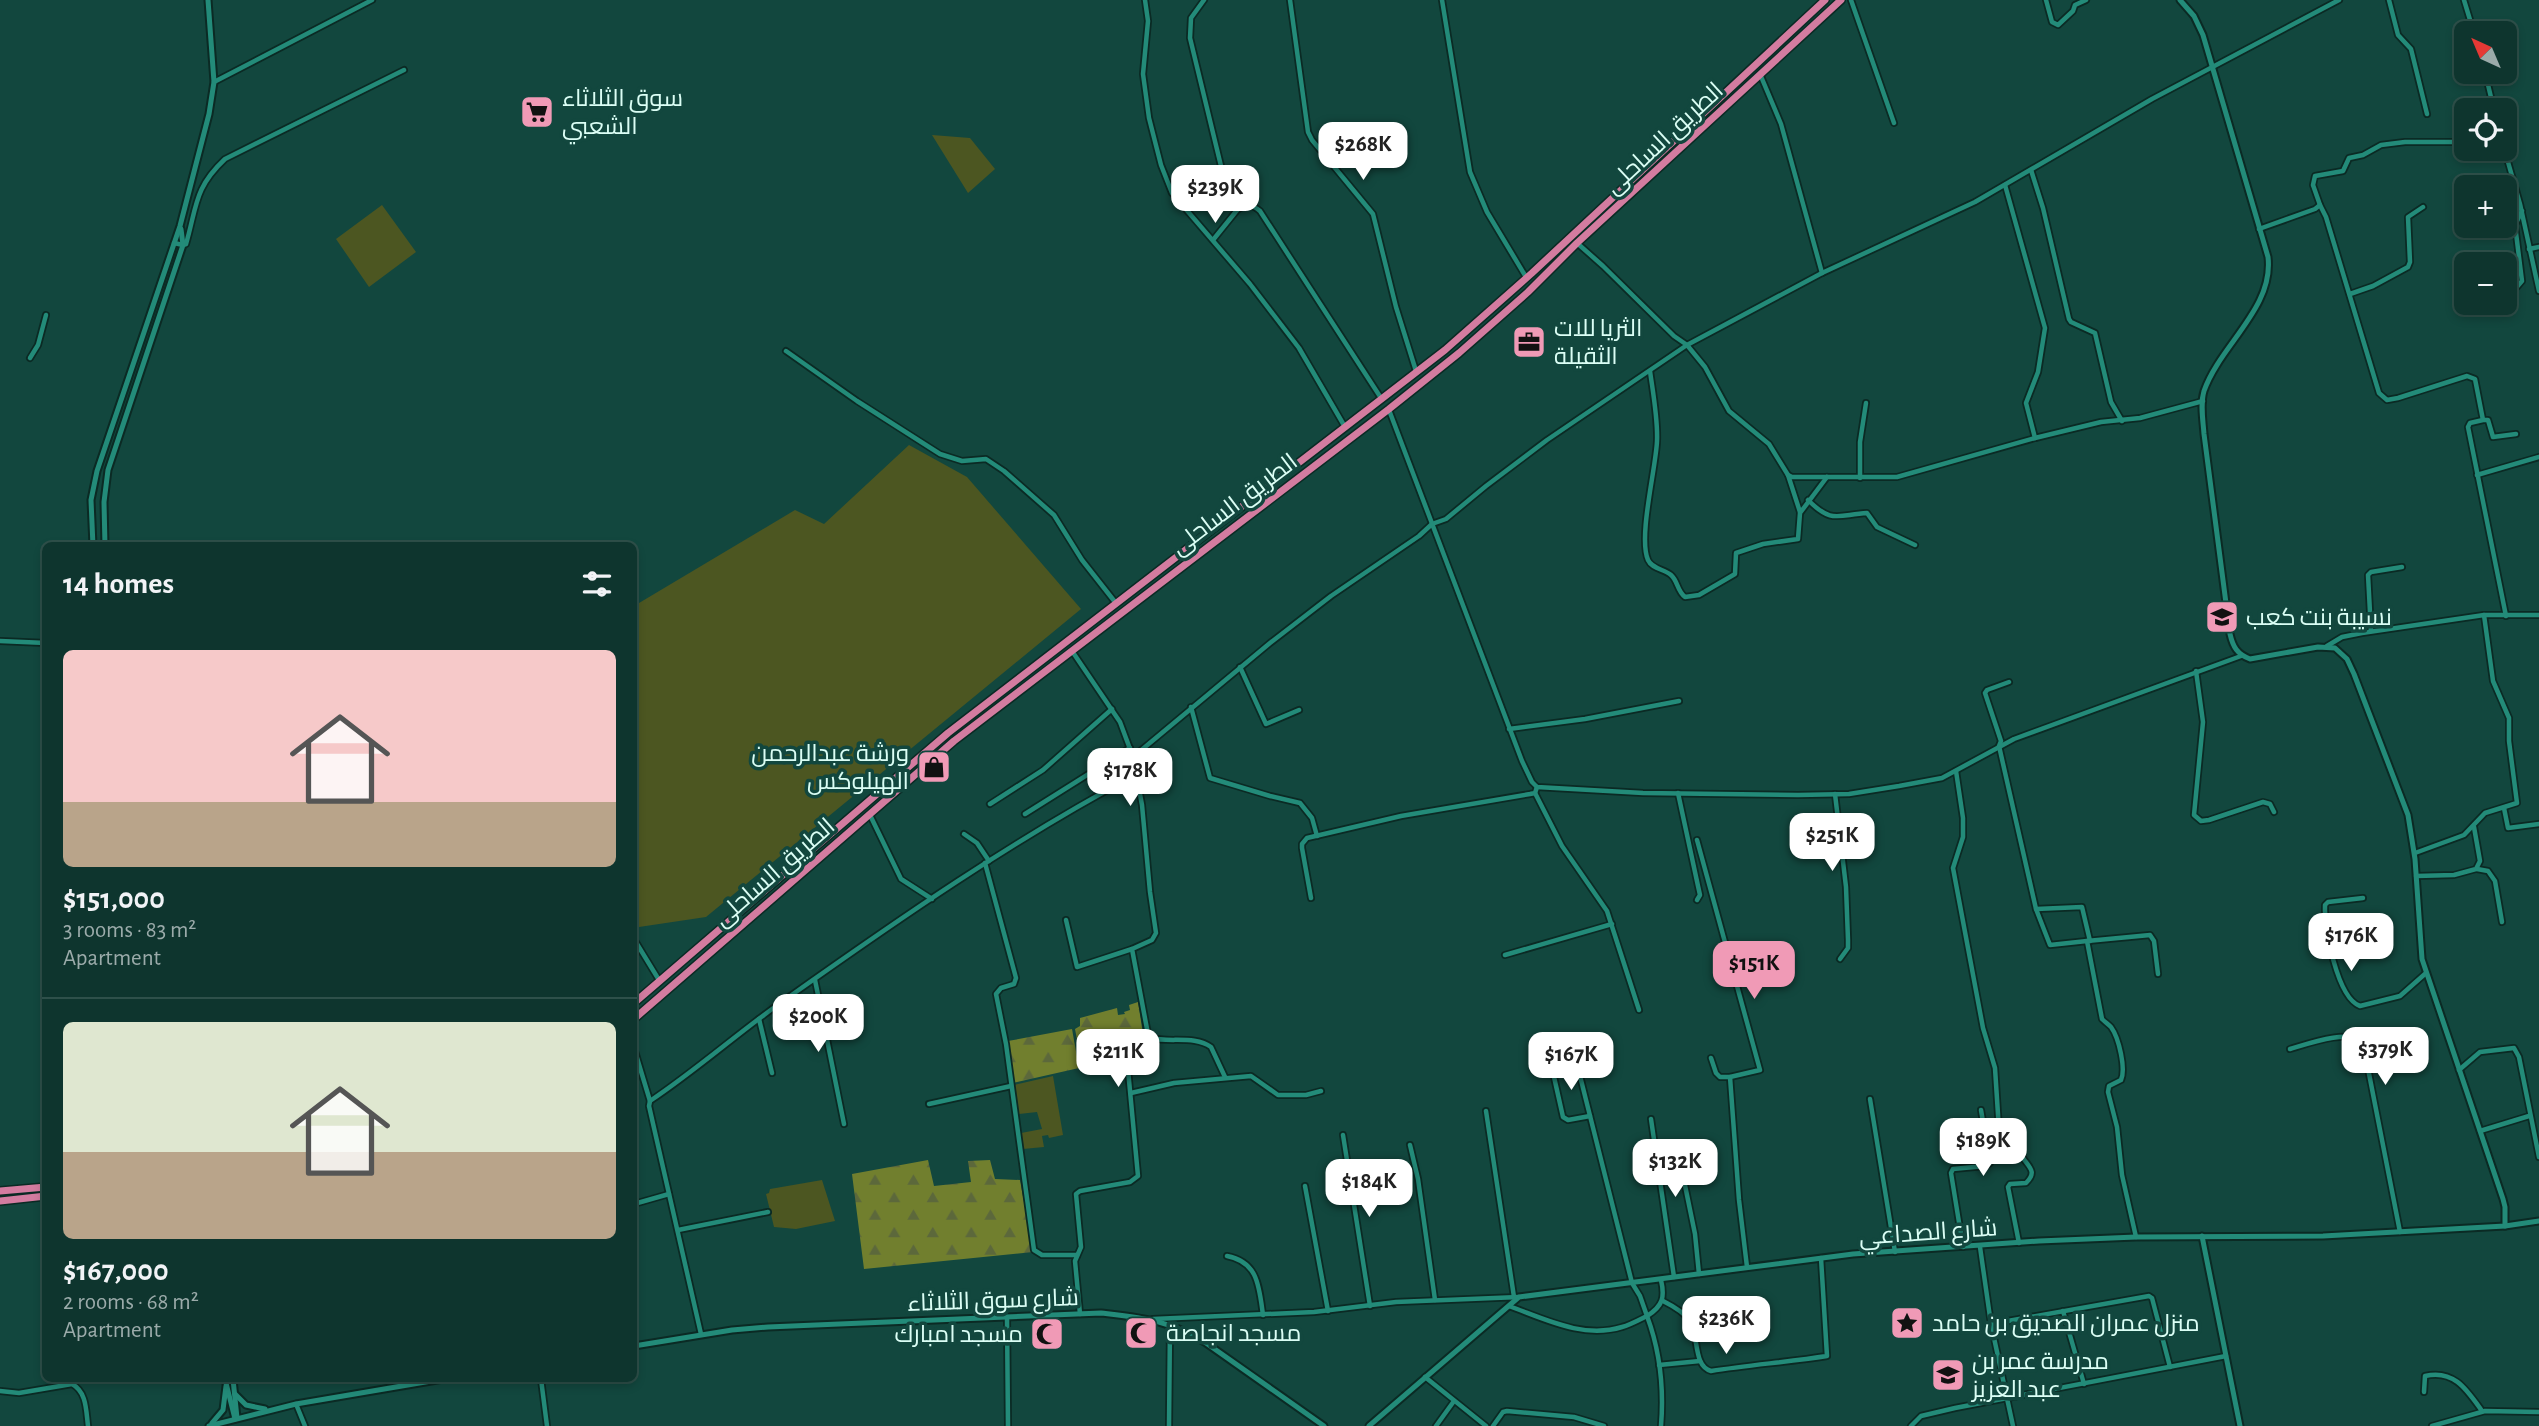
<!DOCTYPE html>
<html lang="en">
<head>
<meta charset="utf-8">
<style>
  body { margin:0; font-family:"Alegreya Sans",Cairo,sans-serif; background:#173d36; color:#f1f3f6; height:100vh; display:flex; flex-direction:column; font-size:26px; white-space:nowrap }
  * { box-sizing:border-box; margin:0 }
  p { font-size:23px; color:#9babaa }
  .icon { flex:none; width:38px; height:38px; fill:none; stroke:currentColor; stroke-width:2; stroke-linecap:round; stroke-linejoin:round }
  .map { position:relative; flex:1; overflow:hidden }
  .side { position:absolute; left:42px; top:542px; width:595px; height:840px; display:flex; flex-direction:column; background:#0e352e; border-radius:10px; box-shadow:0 4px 10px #0003,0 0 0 2px #2e504a }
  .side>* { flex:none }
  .needle { width:46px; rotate:316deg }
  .buttons { position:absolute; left:2454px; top:21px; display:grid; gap:14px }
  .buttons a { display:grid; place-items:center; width:63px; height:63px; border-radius:10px; background:#0e352e; box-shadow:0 4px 10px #0003,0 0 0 2px #2e504a; font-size:35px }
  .price { position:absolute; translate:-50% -60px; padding:0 16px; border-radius:14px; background:#fff; color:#222; font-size:23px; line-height:46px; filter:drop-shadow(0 2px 4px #0008) }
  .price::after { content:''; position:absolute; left:50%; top:42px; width:21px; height:16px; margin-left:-10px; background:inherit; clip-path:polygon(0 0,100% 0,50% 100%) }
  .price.selected { background:#f09ab6; color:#111 }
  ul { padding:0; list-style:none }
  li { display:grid; align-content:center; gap:14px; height:371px; padding:0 21px }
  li+li { border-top:2px solid #2e504a }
  li span { display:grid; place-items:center; height:217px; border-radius:10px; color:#555 }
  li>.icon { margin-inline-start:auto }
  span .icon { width:126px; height:126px; fill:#fffc; stroke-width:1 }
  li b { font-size:30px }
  h2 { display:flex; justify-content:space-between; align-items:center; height:84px; padding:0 21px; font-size:30px }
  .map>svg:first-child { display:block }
  .green { fill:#4c5621 }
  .forest { fill:url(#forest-firs) }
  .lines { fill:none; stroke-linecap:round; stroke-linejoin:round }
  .minor-casing { stroke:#0b2a24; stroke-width:8 }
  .tertiary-casing { stroke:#0b2a24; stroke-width:9 }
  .trunk-casing { stroke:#0b2a24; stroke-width:10 }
  .minor { stroke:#238b79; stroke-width:4.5 }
  .tertiary { stroke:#238b79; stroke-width:5 }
  .trunk { stroke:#d37ca0; stroke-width:7 }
  .labels { text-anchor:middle; stroke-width:7; stroke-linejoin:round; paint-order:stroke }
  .poi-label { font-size:24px; fill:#dbfef5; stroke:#12473e; text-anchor:start }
  .street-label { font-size:24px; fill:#dbfef5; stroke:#12473e }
</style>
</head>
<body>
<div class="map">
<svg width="2539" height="1426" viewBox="0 0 2539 1426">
  <defs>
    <pattern id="forest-firs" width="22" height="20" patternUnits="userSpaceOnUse" patternTransform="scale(1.75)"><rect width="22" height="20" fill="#717f2e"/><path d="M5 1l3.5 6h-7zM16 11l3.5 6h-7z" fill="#5c683b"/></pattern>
  </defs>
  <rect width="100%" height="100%" fill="#12473e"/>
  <g class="green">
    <polygon points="932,135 970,138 995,169 968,193"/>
    <polygon points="382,205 416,252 369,287 336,239"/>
    <polygon points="909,445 967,477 1081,609 706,917 639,927 634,918 634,606 795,510 824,524"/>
    <polygon points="1053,1076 1063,1135 1049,1138 1048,1135 1042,1136 1044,1147 1023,1149 1021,1133 1042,1129 1037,1112 1019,1114 1014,1085"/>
    <polygon points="822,1180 835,1221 796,1229 774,1227 766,1194 769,1193 770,1189"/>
  </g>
  <g class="forest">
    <polygon points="1138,1002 1145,1047 1082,1066 1075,1029 1080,1026 1080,1018 1117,1008 1118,1015 1125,1014 1124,1012 1130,1010 1129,1005"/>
    <polygon points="1072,1029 1079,1068 1013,1083 1008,1041"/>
    <polygon points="928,1160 934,1186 971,1182 968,1161 990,1160 995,1179 1020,1180 1033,1252 864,1269 852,1174"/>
  </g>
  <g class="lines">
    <defs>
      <g id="minor">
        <polyline points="1145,0 1148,21 1143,74 1149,118 1161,165 1172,193 1250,284 1299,348 1345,427"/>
        <polyline points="1204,0 1191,18 1190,38 1221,166 1238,209 1213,240"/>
        <polyline points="1290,0 1308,132 1312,140 1373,214 1396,307 1416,371"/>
        <polyline points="1442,0 1470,172 1487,212 1526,277"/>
        <polyline points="1851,0 1894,123"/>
        <polyline points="2046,0 2052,22 2058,25 2073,11 2075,5 2086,0"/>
        <polyline points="2389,0 2398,35 2411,49 2427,114"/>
        <polyline points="2464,0 2474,33"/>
        <polyline points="2485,72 2494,110"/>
        <polyline points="1760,74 1781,124 1822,273"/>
        <polyline points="214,82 372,0"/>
        <polyline points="2504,148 2520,204 2539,291"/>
        <polyline points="2031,170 2043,208 2069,319 2071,322 2095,333 2111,402 2122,421"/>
        <polyline points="2005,185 2045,328 2038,372 2026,403 2035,438"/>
        <polyline points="2320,205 2313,185 2315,176 2343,171 2349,158 2363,155 2381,145 2405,142 2466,142"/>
        <path d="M1238 209C1247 205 1252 204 1260 211L1381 398"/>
        <polyline points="2259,229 2315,209 2320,205 2326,217 2379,393 2387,400 2398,398 2467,376 2475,379 2483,420 2470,423 2468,427 2506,616"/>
        <path d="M174 243 183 245 186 244C197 206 194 188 225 159L404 70"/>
        <polyline points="1577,243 1603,266 1674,336 1687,345 1705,367 1729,411 1769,444 1788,475 1792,477 1897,477 2035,438 2101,422 2140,418 2203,401"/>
        <polyline points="2529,249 2539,247"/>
        <polyline points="2350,294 2373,286 2408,267 2410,262 2408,217 2423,207"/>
        <polyline points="2511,310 2510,295 2522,281 2515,225 2522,211"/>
        <polyline points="786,351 857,401 940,454 962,461 986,459 1004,471 1054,515 1082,560 1115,602"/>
        <polyline points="30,358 38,345 46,315"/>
        <path d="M1650 371C1653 393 1658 419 1657 441 1656 468 1638 537 1648 560 1652 569 1664 569 1671 575 1678 581 1677 591 1685 597L1699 595 1735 574 1736 553 1763 544 1798 539 1800 513 1827 477"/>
        <polyline points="1389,410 1522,761 1532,782 1537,787 1643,793 1798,795 1849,794 1899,786 1942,778 2014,739 2241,656"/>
        <polyline points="2484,420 2488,420 2493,437 2516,434"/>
        <polyline points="1788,475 1800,512"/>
        <polyline points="2477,475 2539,457"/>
        <polyline points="1860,478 1860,442 1866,403"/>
        <path d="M1808 500C1832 524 1837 515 1867 513L1877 527 1915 545"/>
        <polyline points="2371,631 2368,575 2371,572 2402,567"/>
        <polyline points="0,641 46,643"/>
        <polyline points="2327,646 2342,637 2362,633 2484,615 2539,615"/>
        <path d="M1072 651 1120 722 1133 757 1142 805 1150 892 1156 933 1152 940 1132 949 1150 1045C1145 1053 1133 1051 1127 1059L1138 1176 1130 1182 1080 1191 1076 1194 1081 1247 1075 1261 1080 1314"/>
        <polyline points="1240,667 1266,724 1299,710"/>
        <polyline points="2196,671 2203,722 2194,815 2201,821 2209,820 2263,802 2270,804 2274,812"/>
        <path d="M2009 682 1987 690 1985 693 2001 741 1999 746 2036 909 2050 945 2087 941 2102 1019C2105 1022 2108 1024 2111 1027 2119 1038 2126 1069 2121 1080L2109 1086 2108 1092 2117 1127 2122 1175 2136 1237"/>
        <polyline points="1191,707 1210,778 1270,796 1300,803 1312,818 1317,836"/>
        <polyline points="1509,729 1585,719 1679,701"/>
        <polyline points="1133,757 1270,643 1331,596 1419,536 1432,524 1446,519 1486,486 1547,440 1687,345 1822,273 1975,202 2152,99 2339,0"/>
        <path d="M1956 771 1963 818V837L1953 868 1983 1028 1995 1068 1999 1130 2003 1134 2014 1135C2017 1142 2018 1152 2023 1158 2030 1168 2037 1172 2026 1183L2010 1184 2008 1187 2019 1243"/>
        <polyline points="1535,793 1562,846 1607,911 1639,1010"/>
        <polyline points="1678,793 1698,886 1700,895 1697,900"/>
        <polyline points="1835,794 1846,887 1848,940 1848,948 1840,959"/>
        <polyline points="990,804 1043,770 1112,709"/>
        <polyline points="2504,808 2508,828 2539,824"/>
        <polyline points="1025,814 1130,748"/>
        <polyline points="870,815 901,879 932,899"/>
        <polyline points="964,834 977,843 989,861"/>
        <polyline points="1697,840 1760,1070 1730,1077 1720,1077 1716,1073 1711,1058"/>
        <polyline points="2415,853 2464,835 2485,813 2517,803 2509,741 2509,718 2493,681 2484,615"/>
        <polyline points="985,863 1016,978 1014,984 1001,988 996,994 1006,1044 1034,1250 1042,1255 1077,1255"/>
        <polyline points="2477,869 2488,871 2495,881 2502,922"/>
        <polyline points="2416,876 2454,875 2476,869 2480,861 2474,827"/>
        <polyline points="1311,898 1302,848 1302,844 1307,838 1401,816 1530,794 1535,793 1537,787"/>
        <path d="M2363 898 2328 902 2325 905C2324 927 2337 998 2360 1006L2400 996 2426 973"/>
        <polyline points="2036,909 2082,907 2090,941"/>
        <polyline points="1066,920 1077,967 1132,949"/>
        <polyline points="634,939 659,980"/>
        <polyline points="2087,941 2150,935 2154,941 2158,974"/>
        <polyline points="1505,955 1612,924"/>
        <polyline points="815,980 844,1124"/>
        <polyline points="759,1019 772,1073"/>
        <path d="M1150 1038C1170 1043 1195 1035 1211 1047L1225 1077"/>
        <polyline points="634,1048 650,1101"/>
        <path d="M2290 1049C2307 1044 2350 1028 2363 1043L2400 1232"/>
        <polyline points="1552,1068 1563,1117 1568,1120 1590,1116"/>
        <polyline points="2459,1070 2480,1052 2514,1048 2519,1057 2539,1157"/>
        <polyline points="1730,1077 1739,1200 1747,1267"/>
        <polyline points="1131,1093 1174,1083 1251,1076 1278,1095 1306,1095 1321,1091"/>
        <polyline points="1870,1099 1895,1252"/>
        <polyline points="929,1104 1011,1086"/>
        <polyline points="1486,1111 1514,1297"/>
        <polyline points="1651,1119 1674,1277"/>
        <polyline points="2480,1131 2529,1116"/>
        <polyline points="1343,1135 1370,1306"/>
        <polyline points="1410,1145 1418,1179 1435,1300"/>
        <polyline points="1681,1166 1695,1234 1699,1274"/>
        <polyline points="1305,1186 1328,1311"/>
        <polyline points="634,1204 669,1194"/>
        <polyline points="678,1230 768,1212"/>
        <polyline points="1963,1247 1951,1173 1953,1169 1985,1166 1990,1163 1981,1110"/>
        <polyline points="1980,1247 1991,1324 2013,1426"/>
        <path d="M1227 1256C1258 1262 1259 1286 1263 1315"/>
        <path d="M1661 1280C1665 1297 1663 1306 1647 1316 1660 1351 1664 1389 1661 1426"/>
        <path d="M1663 1301C1673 1306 1684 1312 1690 1321 1699 1336 1693 1366 1711 1371 1749 1365 1788 1362 1827 1356L1821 1258"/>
        <path d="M1509 1306C1545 1319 1583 1339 1622 1327 1630 1325 1639 1320 1647 1316L1640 1296 1632 1283 1580 1076"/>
        <polyline points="2063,1311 2084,1384"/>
        <polyline points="1007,1317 1008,1426"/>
        <polyline points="1153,1319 1314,1312 1396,1302 1519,1297"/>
        <polyline points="1991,1324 2149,1296 2152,1298 2170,1367"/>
        <path d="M701 1334 649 1106 650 1101C698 1069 740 1031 786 999 899 919 1013 840 1135 775"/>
        <polyline points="1659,1365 1700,1361"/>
        <polyline points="1425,1377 1486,1426"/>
        <polyline points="541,1379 547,1426"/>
        <path d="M0 1391 19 1393 72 1384C87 1392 86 1411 88 1426"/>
        <path d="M2424 1392 2425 1376C2454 1369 2467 1390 2482 1411"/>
        <polyline points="296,1404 305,1426"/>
        <polyline points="1169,1426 1170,1325"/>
        <polyline points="1436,1426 1454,1401"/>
        <polyline points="1493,1426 1503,1412 1507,1411 1574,1417 1604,1426"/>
        <polyline points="1911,1426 1921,1416 1955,1408 2226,1356"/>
        <polyline points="2432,1426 2485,1411 2539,1412"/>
      </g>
      <g id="tertiary">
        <path d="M2180 0 2194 16 2203 35 2268 257C2274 308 2220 345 2204 391 2200 404 2203 420 2204 434L2230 634C2233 647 2237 654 2250 659L2318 647 2335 648 2347 659 2354 674 2408 815 2415 859 2422 959 2503 1199 2505 1207V1226"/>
        <polyline points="93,546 91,500 97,471 180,226 209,114 214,82 208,0"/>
        <polyline points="105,546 104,502 108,470 183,245 181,229"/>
        <polyline points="2202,1236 2240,1426"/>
        <path d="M634 1346 732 1330 768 1327 1101 1313C1143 1318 1169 1320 1206 1343L1324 1426"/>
        <polyline points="225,1379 235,1419"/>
        <polyline points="233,1379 237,1418"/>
        <polyline points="235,1394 246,1405 265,1409"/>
        <polyline points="212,1423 223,1410 226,1386"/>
        <polyline points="209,1426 296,1404 443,1379"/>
        <polyline points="1369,1426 1519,1297 1853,1254 2039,1241 2136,1237 2323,1236 2505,1226 2539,1221"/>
      </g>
      <g id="trunk">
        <polyline points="634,1003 948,733 1445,350 1532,273 1825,0"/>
        <polyline points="634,1019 954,741 1389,409 1459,353 1528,292 1577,243 1841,0"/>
        <polyline points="0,1191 46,1187"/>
        <polyline points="0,1201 46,1196"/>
      </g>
    </defs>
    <use href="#minor" class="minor-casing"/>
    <use href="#tertiary" class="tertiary-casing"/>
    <use href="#trunk" class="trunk-casing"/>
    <use href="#minor" class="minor"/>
    <use href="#tertiary" class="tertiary"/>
    <use href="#trunk" class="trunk"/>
  </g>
  <defs>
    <symbol id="supermarket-square" viewBox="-11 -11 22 22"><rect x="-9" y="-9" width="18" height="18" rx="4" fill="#f09ab6" stroke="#12473e"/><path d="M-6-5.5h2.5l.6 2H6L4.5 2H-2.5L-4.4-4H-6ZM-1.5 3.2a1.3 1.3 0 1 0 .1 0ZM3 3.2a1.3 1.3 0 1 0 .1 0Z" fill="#111"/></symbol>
    <symbol id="office-square" viewBox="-11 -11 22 22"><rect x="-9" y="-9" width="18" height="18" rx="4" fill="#f09ab6" stroke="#12473e"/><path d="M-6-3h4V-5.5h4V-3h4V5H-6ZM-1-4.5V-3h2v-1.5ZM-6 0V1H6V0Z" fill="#111"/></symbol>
    <symbol id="school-square" viewBox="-11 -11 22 22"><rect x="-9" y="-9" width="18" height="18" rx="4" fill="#f09ab6" stroke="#12473e"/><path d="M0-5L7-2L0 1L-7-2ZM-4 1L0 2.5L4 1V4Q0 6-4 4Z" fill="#111"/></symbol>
    <symbol id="shop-square" viewBox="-11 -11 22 22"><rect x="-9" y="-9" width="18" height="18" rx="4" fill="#f09ab6" stroke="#12473e"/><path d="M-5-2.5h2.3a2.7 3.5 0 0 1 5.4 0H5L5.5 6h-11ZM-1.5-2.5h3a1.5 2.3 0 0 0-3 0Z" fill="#111"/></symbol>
    <symbol id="sight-square" viewBox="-11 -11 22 22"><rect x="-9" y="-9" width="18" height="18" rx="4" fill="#f09ab6" stroke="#12473e"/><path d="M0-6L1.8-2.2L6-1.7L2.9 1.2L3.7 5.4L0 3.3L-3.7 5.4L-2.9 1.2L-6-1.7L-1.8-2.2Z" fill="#111"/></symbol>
    <symbol id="mosque-square" viewBox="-11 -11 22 22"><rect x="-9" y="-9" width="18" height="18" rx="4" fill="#f09ab6" stroke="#12473e"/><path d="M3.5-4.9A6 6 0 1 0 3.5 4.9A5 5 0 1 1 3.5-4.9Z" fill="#111"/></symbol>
  </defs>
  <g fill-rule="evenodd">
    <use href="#supermarket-square" x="518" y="93" width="38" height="38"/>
    <use href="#office-square" x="1510" y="323" width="38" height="38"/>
    <use href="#school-square" x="2203" y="598" width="38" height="38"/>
    <use href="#shop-square" x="915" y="748" width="38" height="38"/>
    <use href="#sight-square" x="1888" y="1304" width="38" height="38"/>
    <use href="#mosque-square" x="1122" y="1314" width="38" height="38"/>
    <use href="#mosque-square" x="1028" y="1315" width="38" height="38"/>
    <use href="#school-square" x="1929" y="1356" width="38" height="38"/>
  </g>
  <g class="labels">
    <g class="poi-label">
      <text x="562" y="106">سوق الثلاثاء<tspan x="562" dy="28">الشعبي</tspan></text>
      <text x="1554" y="336">الثريا للات<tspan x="1554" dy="28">الثقيلة</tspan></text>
      <text x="2246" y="625">نسيبة بنت كعب</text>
      <text x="909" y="761" text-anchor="end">ورشة عبدالرحمن<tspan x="909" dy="28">الهيلوكس</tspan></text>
      <text x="1932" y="1331">منزل عمران الصديق بن حامد</text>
      <text x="1166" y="1341">مسجد انجاصة</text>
      <text x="1023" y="1342" text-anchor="end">مسجد امبارك</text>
      <text x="1972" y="1369">مدرسة عمر بن<tspan x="1972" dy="28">عبد العزيز</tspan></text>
    </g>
    <g class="street-label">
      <text transform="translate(1664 138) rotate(-43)" y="8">الطريق الساحلى</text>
      <text transform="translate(1234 504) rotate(-37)" y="8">الطريق الساحلى</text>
      <text transform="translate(774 872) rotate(-41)" y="8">الطريق الساحلى</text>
      <text transform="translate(1928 1232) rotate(-4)" y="8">شارع الصداعي</text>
      <text transform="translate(993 1300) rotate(-2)" y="8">شارع سوق الثلاثاء</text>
    </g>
  </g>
</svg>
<div class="buttons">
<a><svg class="needle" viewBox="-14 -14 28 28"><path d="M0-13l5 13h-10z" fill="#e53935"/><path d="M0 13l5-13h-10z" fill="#9babaa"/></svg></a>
<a><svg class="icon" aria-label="locate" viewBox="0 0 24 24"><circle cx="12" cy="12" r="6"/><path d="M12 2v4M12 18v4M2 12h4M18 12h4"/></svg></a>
<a>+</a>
<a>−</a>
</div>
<b class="price" style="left:1363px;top:182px">$268K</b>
<b class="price" style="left:1215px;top:225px">$239K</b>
<b class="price" style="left:1130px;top:808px">$178K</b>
<b class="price" style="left:1832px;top:873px">$251K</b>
<b class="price" style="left:2351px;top:973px">$176K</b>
<b class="price selected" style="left:1754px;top:1001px">$151K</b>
<b class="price" style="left:818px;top:1054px">$200K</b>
<b class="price" style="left:2385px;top:1087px">$379K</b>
<b class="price" style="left:1118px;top:1089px">$211K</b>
<b class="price" style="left:1571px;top:1092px">$167K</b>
<b class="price" style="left:1983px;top:1178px">$189K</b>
<b class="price" style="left:1675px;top:1199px">$132K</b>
<b class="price" style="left:1369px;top:1219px">$184K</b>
<b class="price" style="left:1726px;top:1356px">$236K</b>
<section class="side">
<h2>14 homes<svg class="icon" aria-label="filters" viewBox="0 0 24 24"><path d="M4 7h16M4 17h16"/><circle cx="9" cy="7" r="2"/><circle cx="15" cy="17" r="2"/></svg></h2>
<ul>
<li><span style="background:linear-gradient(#f6c9c9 70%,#b9a48a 0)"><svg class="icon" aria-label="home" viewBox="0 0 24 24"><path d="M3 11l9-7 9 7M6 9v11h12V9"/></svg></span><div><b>$151,000</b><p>3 rooms · 83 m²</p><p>Apartment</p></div></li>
<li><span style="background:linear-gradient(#dfe7d0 60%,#b9a48a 0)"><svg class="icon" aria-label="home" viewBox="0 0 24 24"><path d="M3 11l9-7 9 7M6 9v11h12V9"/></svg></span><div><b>$167,000</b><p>2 rooms · 68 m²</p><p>Apartment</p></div></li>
</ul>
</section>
</div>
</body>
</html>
